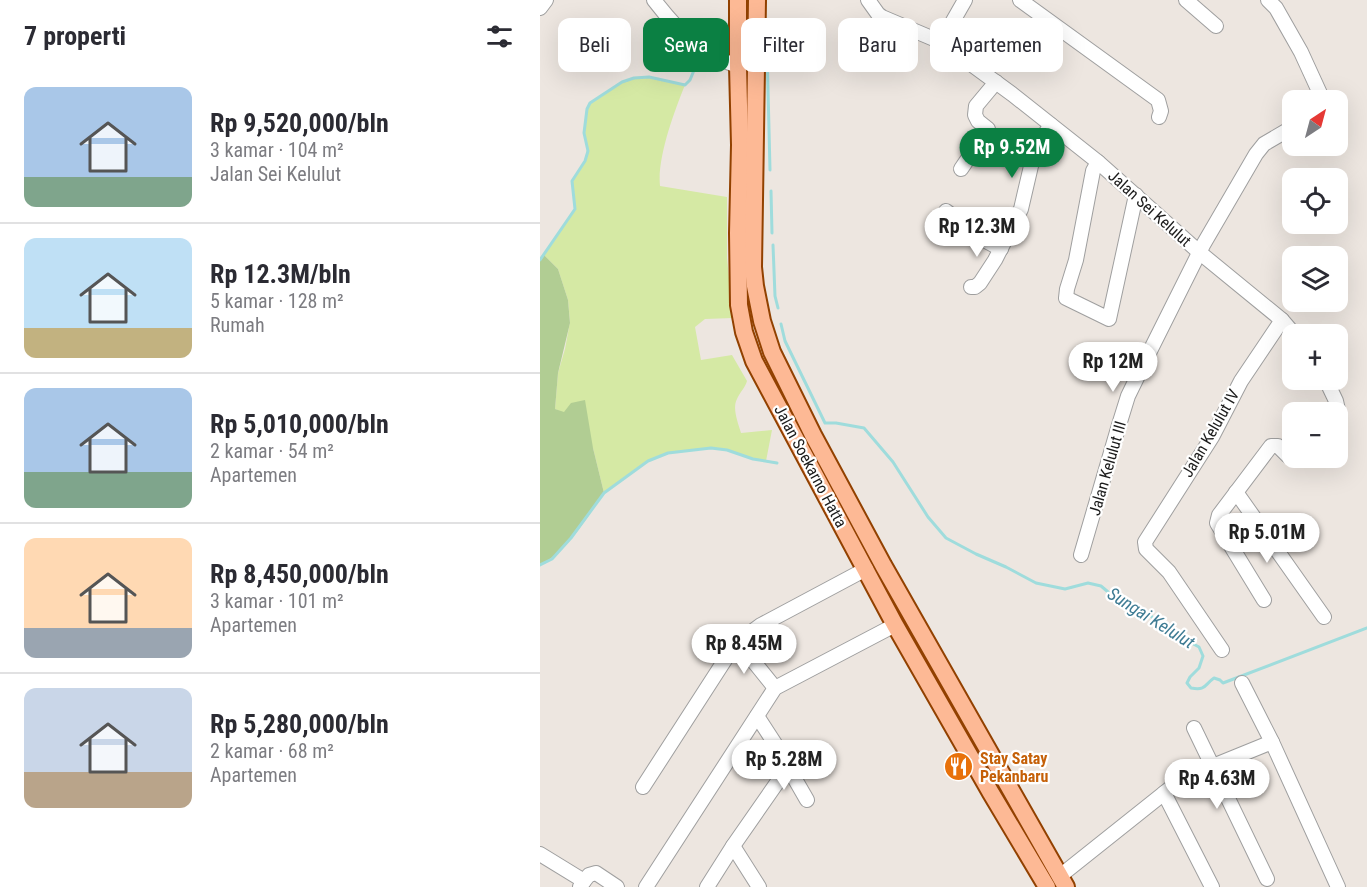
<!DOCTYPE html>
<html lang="id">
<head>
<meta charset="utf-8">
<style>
  body { margin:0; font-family:"Roboto Condensed",sans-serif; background:#f7f7f7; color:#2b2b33; height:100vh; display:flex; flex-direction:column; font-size:22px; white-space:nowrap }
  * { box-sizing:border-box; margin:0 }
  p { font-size:20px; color:#7c7c81 }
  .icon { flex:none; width:33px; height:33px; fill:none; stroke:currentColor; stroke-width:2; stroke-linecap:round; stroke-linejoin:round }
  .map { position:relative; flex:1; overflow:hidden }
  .side { display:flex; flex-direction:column; background:#fff; width:540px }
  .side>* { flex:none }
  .hud { position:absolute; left:18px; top:18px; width:570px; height:54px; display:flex; gap:12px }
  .needle { width:39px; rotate:36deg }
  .controls { position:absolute; left:742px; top:90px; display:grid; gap:12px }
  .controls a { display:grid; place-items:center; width:66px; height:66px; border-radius:12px; background:#fff; box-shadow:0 6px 24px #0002; font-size:30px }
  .price { position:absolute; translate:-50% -51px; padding:0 14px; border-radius:21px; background:#fff; color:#222; font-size:20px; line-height:39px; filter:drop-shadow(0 2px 3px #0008) }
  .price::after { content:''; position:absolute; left:50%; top:36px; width:18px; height:14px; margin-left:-9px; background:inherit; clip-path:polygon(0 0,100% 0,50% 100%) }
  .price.active { background:#0b8043; color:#fff }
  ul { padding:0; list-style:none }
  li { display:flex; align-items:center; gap:18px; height:150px; padding:0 24px }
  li+li { border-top:2px solid #e1e1e2 }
  li span { display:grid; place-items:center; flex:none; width:168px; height:120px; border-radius:12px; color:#555 }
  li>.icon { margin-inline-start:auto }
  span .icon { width:72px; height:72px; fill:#fffc; stroke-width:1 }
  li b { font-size:26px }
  h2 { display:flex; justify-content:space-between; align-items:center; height:72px; padding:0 24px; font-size:26px }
  .tag { padding:0 21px; border-radius:12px; background:#fff; box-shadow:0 6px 24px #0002; font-size:21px; line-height:54px }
  .tag.active { background:#0b8043; color:#fff }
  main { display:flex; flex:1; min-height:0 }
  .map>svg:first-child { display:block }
  .grass { fill:#d5e9a4 }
  .forest { fill:#b1cd93 }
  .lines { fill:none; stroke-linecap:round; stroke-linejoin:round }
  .stream { stroke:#9fdcdc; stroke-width:3 }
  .minor-casing { stroke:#9f9f9f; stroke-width:16 }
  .major-casing { stroke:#924100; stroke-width:20 }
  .minor { stroke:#fff; stroke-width:14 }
  .major { stroke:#fdb995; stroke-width:16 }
  .labels { text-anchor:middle; stroke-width:4.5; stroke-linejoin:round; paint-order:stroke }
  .street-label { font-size:16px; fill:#1b1b1b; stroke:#fff }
  .food-label { font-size:16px; font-weight:bold; fill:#c56008; stroke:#fff; text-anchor:start }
  .water-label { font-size:18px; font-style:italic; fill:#3f7c94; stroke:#fff }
</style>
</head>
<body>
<main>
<section class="side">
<h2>7 properti<svg class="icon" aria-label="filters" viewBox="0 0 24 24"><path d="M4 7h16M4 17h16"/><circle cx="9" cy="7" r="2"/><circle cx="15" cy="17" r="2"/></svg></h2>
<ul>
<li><span style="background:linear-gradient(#a9c7e8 75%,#7fa58c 0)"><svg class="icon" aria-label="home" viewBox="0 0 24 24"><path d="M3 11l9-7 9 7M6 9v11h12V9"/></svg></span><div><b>Rp 9,520,000/bln</b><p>3 kamar · 104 m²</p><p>Jalan Sei Kelulut</p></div></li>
<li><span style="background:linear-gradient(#bfe0f5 75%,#c2b280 0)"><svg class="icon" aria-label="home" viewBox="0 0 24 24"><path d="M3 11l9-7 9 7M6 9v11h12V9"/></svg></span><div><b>Rp 12.3M/bln</b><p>5 kamar · 128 m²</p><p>Rumah</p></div></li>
<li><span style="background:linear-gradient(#a9c7e8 70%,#7fa58c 0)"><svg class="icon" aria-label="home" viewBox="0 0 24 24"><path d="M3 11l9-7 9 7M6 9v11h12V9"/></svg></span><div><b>Rp 5,010,000/bln</b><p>2 kamar · 54 m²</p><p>Apartemen</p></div></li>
<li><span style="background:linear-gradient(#ffd9b3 75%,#9aa5b1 0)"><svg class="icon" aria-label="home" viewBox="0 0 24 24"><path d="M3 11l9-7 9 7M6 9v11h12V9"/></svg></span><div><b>Rp 8,450,000/bln</b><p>3 kamar · 101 m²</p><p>Apartemen</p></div></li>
<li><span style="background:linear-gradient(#c9d6e8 70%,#b9a48a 0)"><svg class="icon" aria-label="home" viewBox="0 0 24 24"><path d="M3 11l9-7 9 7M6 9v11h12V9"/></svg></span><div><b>Rp 5,280,000/bln</b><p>2 kamar · 68 m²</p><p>Apartemen</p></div></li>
</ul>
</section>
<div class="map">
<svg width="827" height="887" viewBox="0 0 827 887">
  <rect width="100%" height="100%" fill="#ede6e0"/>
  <path class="grass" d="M109 77 145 85C134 112 117 158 120 186L187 197V258L193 318 165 319 155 327 161 360 192 355 207 381C205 388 200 392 197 399 192 408 198 423 201 433L232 430 226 461 215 459 187 450 171 448 128 453 108 461 64 493 53 448 24 413 15 409 18 373 25 349 30 322 28 300 18 269 4 255 35 209 32 181 45 161 47 148 44 133 47 109 50 103 82 82 94 78Z"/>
  <path class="forest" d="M4 255 18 269 28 300 30 323 18 373 15 409 24 412 31 403 45 400 53 448 64 493C46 518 28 551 0 565V260Z"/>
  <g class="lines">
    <g class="stream">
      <polyline points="227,49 230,170"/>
      <polyline points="231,191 232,233"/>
      <polyline points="233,245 235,296 238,308"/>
      <polyline points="0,260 35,209 32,181 45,161 48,151 44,133 47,109 50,103 82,82 94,78 109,77 145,85 150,80 159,58"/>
      <path d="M241 324 245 341 285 423H296L324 428 353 462 388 517 406 538 436 554 466 567 496 583 525 589 548 583 561 586 580 602 611 616 620 626 659 647 663 656 659 668 650 677 647 683 651 688C666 691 664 685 674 678L680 680 683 683 827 628"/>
      <polyline points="0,565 12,559 31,538 64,493 108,461 128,453 171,448 187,450 213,459 237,463"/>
    </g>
    <defs>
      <g id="minor">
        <path d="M114 0C138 31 160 54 198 66"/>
        <polyline points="328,0 338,14 342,17 401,42 472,94 558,162 659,252 742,320 754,334"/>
        <polyline points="480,0 618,100 621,111 619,117"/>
        <polyline points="646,0 676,26"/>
        <polyline points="728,0 736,8 761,52 783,100"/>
        <polyline points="0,8 6,0"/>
        <polyline points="401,42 425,0"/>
        <polyline points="558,162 553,171 536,260 527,289 526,298 569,319 596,195"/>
        <polyline points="421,169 448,129 438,121 435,115 436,106 456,82"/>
        <polyline points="406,211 446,241 461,249"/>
        <polyline points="431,287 435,287 440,283 455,260 481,209 491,166 496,152 499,142 511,125"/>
        <polyline points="786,380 796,401 800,418 798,419"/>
        <polyline points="696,492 784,617"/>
        <polyline points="541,555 579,425 588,396 609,353 663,245 716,154 724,144 753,127"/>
        <polyline points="724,600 677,523 679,515 731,446 738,446 748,456 753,455"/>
        <polyline points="198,642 235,688"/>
        <polyline points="682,650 629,572 606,549 605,542 672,437 701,381 742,320"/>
        <polyline points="702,683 732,742 798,887"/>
        <polyline points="654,728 727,879"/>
        <polyline points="248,767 267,800"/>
        <polyline points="103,787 192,649 198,642 221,625 326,569"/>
        <polyline points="624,793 672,887"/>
        <polyline points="193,846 248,767 243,756 217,716"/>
        <polyline points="0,854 44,881 40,887"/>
        <polyline points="520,876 633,786 673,766 732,742"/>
        <polyline points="44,881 49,875 56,873 77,887"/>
        <polyline points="106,887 235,688 355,625"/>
        <polyline points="167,887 193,846 219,887"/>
      </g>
      <g id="major">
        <polyline points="198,0 198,66 200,145 198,233 199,305 204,332 214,361 355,625 451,793 507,887"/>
        <polyline points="217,0 213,267 215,286 222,321 232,352 273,435 343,565 526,887"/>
      </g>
    </defs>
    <use href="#minor" class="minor-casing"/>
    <use href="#major" class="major-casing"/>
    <use href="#minor" class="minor"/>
    <use href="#major" class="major"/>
  </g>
  <defs>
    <symbol id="restaurant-disc" viewBox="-11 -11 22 22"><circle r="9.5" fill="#e8710a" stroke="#fff"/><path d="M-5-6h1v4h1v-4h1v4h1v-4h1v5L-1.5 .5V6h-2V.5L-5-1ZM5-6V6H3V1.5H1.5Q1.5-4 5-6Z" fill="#fff"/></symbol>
  </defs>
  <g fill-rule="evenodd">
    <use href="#restaurant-disc" x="402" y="750" width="33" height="33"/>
  </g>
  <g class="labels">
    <g class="street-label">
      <text transform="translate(610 208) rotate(42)" y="6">Jalan Sei Kelulut</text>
      <text transform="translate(670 433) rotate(-60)" y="6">Jalan Kelulut IV</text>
      <text transform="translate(271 466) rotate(62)" y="6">Jalan Soekarno Hatta</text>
      <text transform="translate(567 468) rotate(-74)" y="6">Jalan Kelulut III</text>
    </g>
    <g class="food-label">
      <text x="440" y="764">Stay Satay<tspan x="440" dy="18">Pekanbaru</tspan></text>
    </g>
    <g class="water-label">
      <text transform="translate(611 618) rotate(32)" y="6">Sungai Kelulut</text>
    </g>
  </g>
</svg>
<div class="controls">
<a><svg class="needle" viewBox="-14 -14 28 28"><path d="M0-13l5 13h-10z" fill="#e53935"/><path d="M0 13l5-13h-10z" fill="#7c7c81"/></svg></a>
<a><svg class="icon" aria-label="locate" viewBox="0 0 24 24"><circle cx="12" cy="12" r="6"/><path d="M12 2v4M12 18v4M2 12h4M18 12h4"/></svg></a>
<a><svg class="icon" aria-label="layers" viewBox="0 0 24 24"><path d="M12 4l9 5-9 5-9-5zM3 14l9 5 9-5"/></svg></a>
<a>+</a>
<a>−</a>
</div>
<b class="price active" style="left:472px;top:179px">Rp 9.52M</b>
<b class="price" style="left:437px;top:258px">Rp 12.3M</b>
<b class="price" style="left:573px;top:393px">Rp 12M</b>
<b class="price" style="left:727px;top:564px">Rp 5.01M</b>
<b class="price" style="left:204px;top:675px">Rp 8.45M</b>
<b class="price" style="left:244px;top:791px">Rp 5.28M</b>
<b class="price" style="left:677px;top:810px">Rp 4.63M</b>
<div class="hud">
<a class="tag">Beli</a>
<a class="tag active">Sewa</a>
<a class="tag">Filter</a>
<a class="tag">Baru</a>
<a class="tag">Apartemen</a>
</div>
</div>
</main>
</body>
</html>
